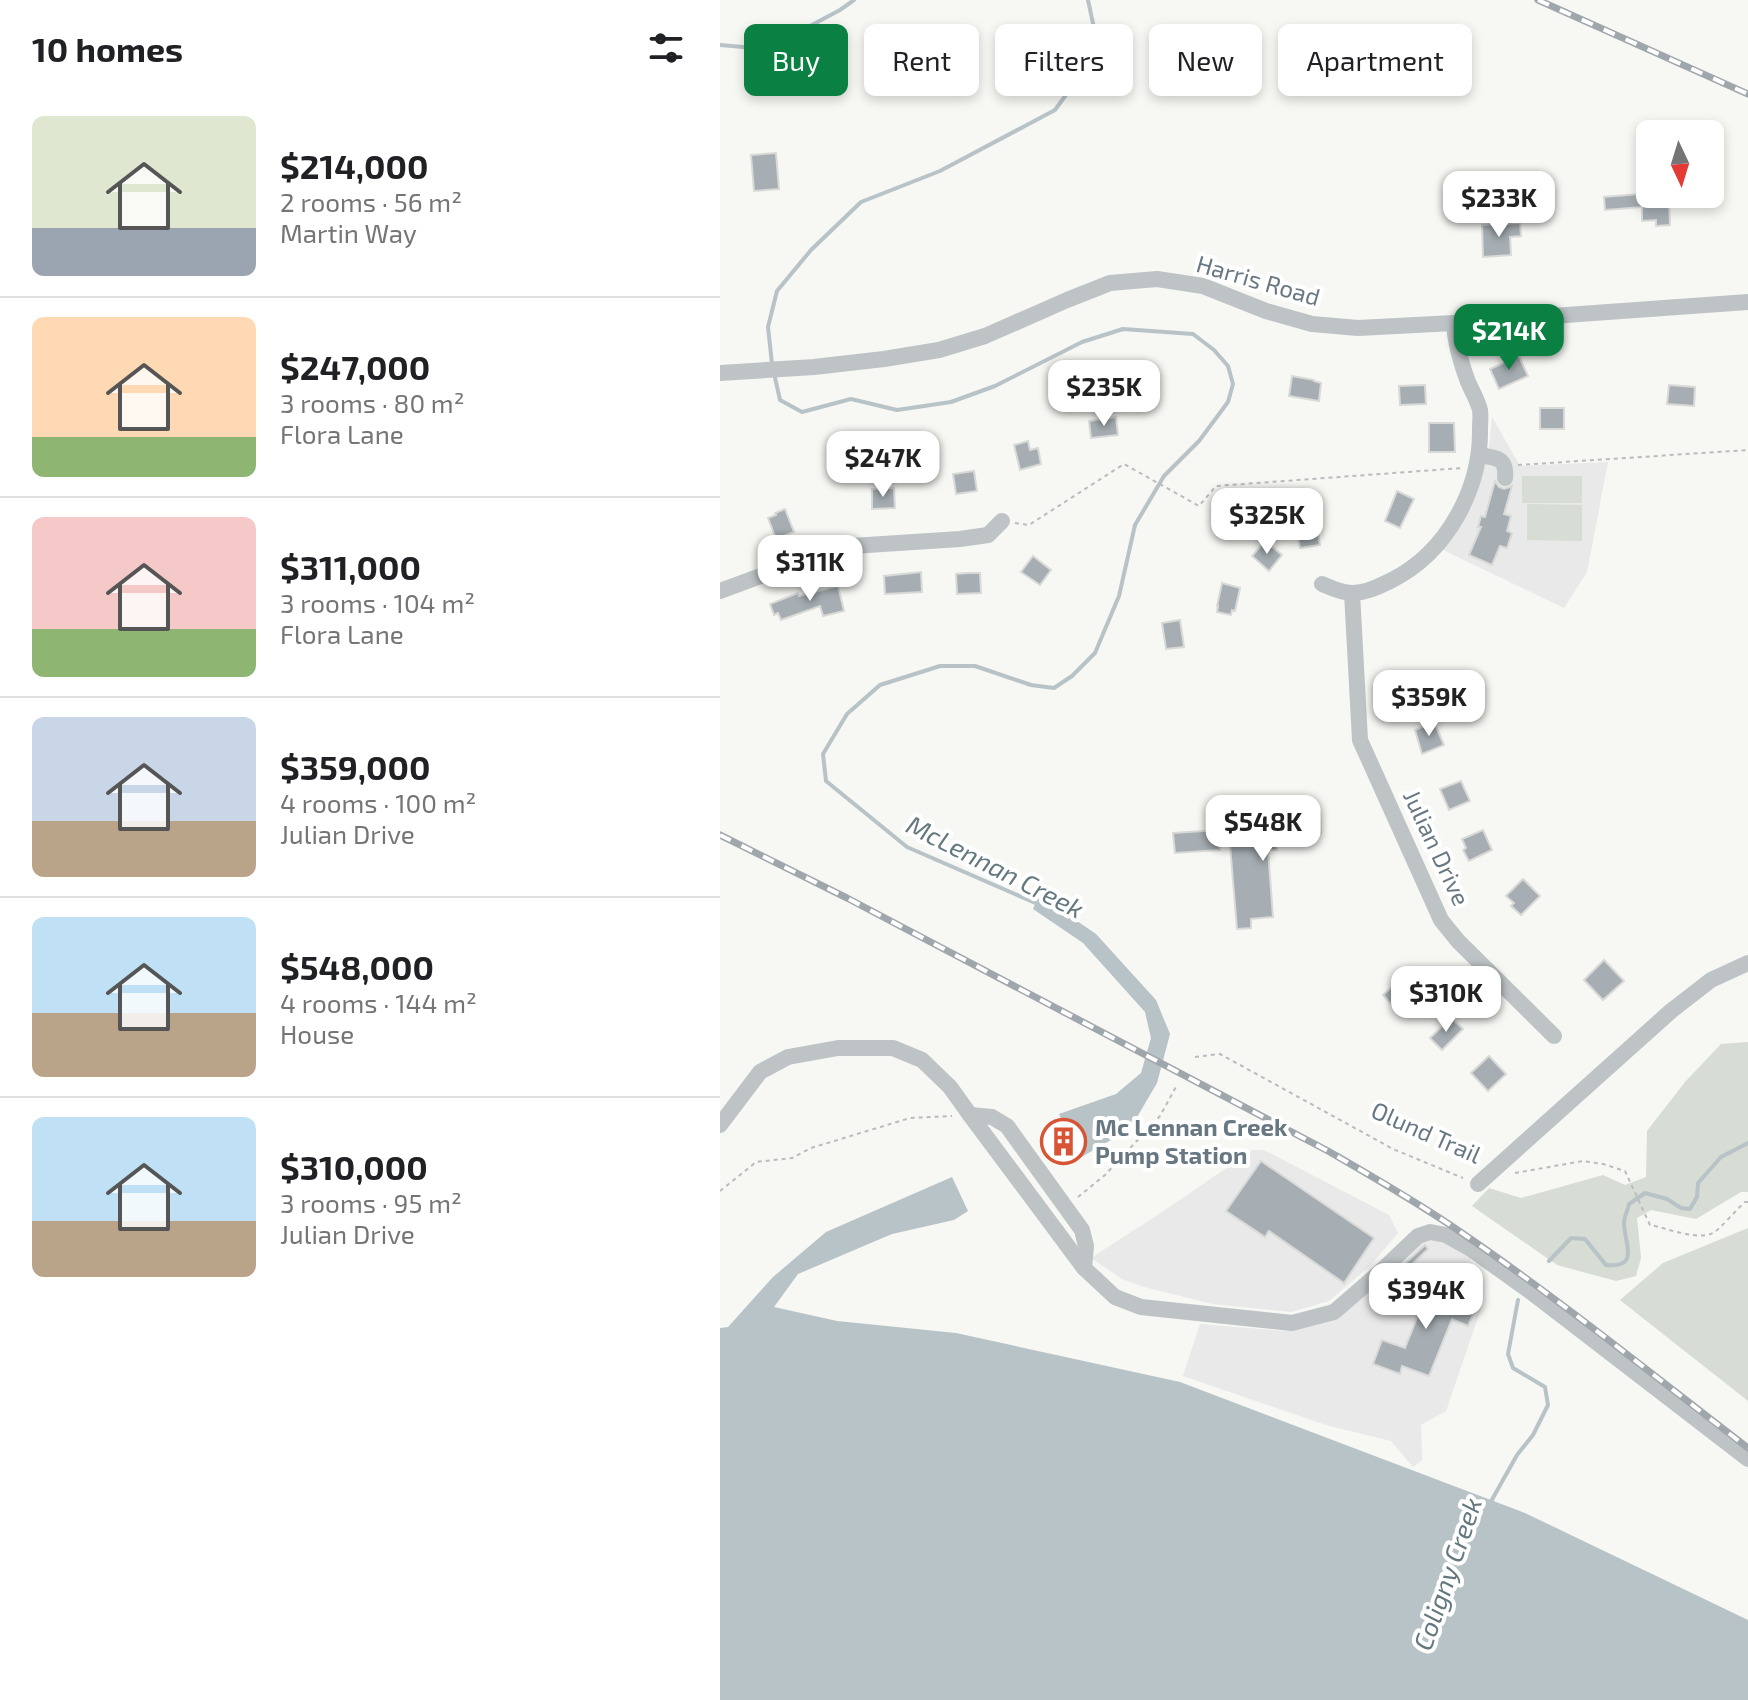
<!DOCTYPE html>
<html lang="en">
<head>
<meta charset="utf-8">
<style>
  body { margin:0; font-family:"Exo 2",sans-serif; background:#f6f6f6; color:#202124; height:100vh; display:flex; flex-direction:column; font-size:30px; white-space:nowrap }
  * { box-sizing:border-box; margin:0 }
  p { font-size:26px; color:#757577 }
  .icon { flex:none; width:44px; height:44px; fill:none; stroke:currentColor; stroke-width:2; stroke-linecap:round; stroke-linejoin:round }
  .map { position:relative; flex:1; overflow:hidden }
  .details { display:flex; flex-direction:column; background:#fff; width:720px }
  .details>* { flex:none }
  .top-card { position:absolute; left:24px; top:24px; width:760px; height:72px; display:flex; gap:16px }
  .needle { width:52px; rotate:176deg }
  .fabs { position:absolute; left:916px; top:120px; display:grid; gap:16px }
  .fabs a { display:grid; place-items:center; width:88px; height:88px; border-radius:12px; background:#fff; box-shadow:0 4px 12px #0003; font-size:40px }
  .price { position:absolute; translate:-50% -68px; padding:0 18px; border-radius:16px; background:#fff; color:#222; font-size:26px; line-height:52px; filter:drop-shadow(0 2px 4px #0008) }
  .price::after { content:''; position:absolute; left:50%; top:48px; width:24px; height:18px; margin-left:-12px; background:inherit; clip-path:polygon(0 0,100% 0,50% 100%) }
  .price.on { background:#0b8043; color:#fff }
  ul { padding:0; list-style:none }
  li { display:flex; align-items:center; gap:24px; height:200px; padding:0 32px }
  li+li { border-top:2px solid #e0e0e0 }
  li span { display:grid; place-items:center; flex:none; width:224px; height:160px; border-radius:12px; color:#555 }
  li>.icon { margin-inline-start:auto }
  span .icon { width:96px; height:96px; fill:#fffc; stroke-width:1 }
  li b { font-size:34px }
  h2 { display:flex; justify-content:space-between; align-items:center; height:96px; padding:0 32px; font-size:34px }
  .chip { padding:0 28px; border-radius:12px; background:#fff; box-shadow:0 4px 12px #0003; font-size:28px; line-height:72px }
  .chip.on { background:#0b8043; color:#fff }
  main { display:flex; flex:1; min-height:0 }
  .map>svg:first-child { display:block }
  .built { fill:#e8e9e8 }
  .green { fill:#d7dcd4 }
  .water { fill:#b7c3c6 }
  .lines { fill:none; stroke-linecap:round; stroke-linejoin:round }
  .stream { stroke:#b7c3c6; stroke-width:4 }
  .building { fill:#a6aeb3; stroke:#d9d9d7; stroke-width:2 }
  .path { stroke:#b9bcbe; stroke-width:2; stroke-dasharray:4 4; stroke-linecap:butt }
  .minor { stroke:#bec3c6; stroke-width:16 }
  .rail-casing { stroke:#a0a7ac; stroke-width:7 }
  .rail { stroke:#fff; stroke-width:4; stroke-dasharray:12; stroke-linecap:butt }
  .labels { text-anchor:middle; stroke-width:8; stroke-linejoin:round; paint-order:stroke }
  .street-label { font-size:24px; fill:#687883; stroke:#fff }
  .poi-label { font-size:24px; font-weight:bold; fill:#687883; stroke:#fff; text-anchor:start }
  .water-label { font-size:26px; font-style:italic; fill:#64797f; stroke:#fff }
</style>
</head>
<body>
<main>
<section class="details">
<h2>10 homes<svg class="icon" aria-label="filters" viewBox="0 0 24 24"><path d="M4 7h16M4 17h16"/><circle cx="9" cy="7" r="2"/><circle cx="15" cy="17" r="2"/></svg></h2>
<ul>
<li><span style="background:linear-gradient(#dfe7d0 70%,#9aa5b1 0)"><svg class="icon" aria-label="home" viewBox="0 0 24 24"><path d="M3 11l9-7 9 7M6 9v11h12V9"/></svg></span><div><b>$214,000</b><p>2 rooms · 56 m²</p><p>Martin Way</p></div></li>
<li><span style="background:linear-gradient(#ffd9b3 75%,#8fb573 0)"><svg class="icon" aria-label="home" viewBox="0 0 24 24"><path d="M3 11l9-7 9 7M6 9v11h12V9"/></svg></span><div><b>$247,000</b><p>3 rooms · 80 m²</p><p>Flora Lane</p></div></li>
<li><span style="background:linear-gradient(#f6c9c9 70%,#8fb573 0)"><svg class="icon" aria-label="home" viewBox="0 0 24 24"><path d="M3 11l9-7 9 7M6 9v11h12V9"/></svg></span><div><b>$311,000</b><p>3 rooms · 104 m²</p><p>Flora Lane</p></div></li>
<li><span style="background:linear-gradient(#c9d6e8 65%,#b9a48a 0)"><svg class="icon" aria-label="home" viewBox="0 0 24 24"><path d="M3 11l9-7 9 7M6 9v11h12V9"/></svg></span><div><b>$359,000</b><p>4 rooms · 100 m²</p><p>Julian Drive</p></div></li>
<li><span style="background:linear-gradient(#bfe0f5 60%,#b9a48a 0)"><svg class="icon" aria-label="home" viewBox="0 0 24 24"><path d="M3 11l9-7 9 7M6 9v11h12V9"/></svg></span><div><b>$548,000</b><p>4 rooms · 144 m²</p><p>House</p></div></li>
<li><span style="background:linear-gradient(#bfe0f5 65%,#b9a48a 0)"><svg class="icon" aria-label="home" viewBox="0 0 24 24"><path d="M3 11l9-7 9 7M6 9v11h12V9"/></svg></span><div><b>$310,000</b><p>3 rooms · 95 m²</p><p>Julian Drive</p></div></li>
</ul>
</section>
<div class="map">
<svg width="1028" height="1700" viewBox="0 0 1028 1700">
  <rect width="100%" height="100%" fill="#f7f7f4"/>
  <g class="built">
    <polygon points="772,417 800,466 888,462 867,572 844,608 721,549 738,529 750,509 758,488 769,447"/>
    <polygon points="533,1150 544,1150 669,1215 678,1233 650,1266 609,1301 571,1312 492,1304 424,1287 402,1279 371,1258 445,1210"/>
    <polygon points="712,1238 749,1252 762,1306 726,1411 701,1425 702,1460 693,1467 671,1441 606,1425 463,1376 480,1324 564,1331 616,1318 700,1239"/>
  </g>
  <g class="green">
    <rect x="802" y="476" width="60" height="27"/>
    <polygon points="807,504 862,505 862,541 807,540"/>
    <polygon points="1028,1042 1028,1192 1021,1192 976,1219 931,1210 917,1218 921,1258 916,1276 896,1281 837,1265 752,1206 769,1188 801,1198 883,1175 905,1185 926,1177 927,1131 965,1082 1001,1044"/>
    <polygon points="1028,1228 1028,1401 900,1300 943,1263"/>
  </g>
  <g class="water">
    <polygon points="319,895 376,934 436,1000 450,1034 437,1083 410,1129 358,1159 339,1114 396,1094 421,1073 431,1038 425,1012 363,943 313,909"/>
    <polygon points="232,1177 248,1211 234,1220 172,1234 78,1274 54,1307 117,1321 236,1333 460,1382 805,1513 1028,1620 1028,1700 0,1700 0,1328 8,1327 53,1277 106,1232"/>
  </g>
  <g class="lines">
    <g class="stream">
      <polyline points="0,45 47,49 120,10 134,0"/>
      <polyline points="52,364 48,327 57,291 91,250 141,202 220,171 335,110 369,63 374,28 368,0"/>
      <polyline points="54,373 60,400 82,412 131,399 177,410 231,402 275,386 362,342 403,329 473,334 494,350 508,366 513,384 508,402 479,441 444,476 415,525 399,596 375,653 352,676 334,688 311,685 255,666 220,666 160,685 127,714 103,754 106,781 187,847 320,905"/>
      <path d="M829 1261 851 1238 865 1239 886 1265C921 1268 904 1243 904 1223 904 1217 908 1210 909 1204L925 1193 947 1199 961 1208 970 1209 977 1197 978 1183 1001 1157 1028 1143"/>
      <polyline points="769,1505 797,1455 813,1435 828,1405 825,1387 793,1368 788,1354 798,1300"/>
    </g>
  </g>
  <g class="building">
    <polygon points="56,153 59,189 34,191 31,155"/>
    <polygon points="930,193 930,194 946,194 947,201 949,200 950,225 936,226 936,220 922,221 922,207 885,210 884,197"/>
    <polygon points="800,223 801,236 790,237 791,255 763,257 762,225"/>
    <polygon points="799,356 808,376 779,389 770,369"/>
    <polygon points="572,376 594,380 594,381 601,383 599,401 569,396"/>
    <polygon points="705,385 706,404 680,405 679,386"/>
    <polygon points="949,385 975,387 974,406 947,404"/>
    <rect x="820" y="408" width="24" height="21"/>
    <polygon points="396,417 398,435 371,438 369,421"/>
    <polygon points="709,423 734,423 735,452 709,452"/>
    <polygon points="308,441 310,450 318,448 321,464 300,470 294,445"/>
    <polygon points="254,471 257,491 236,494 233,474"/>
    <polygon points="775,481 779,487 784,489 792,486 784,514 791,516 787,531 792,533 787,548 780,546 772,565 749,555 761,527 758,527 761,516 765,517"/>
    <polygon points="174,488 175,508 152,509 152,489"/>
    <polygon points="677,491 694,499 680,528 665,521"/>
    <polygon points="65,509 74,532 56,539 48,518 56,515 55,513"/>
    <polygon points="596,519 600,545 580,548 576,526 583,525 583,521"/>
    <polygon points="545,541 562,555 549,571 532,556"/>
    <polygon points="313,556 331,570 320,585 301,572"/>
    <polygon points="201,572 202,592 165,594 164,576"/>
    <polygon points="247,573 260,573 261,593 237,594 236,574"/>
    <polygon points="502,583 520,588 515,611 512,610 511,615 497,612 498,606 497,606"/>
    <polygon points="118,586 124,611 103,616 100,606 61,620 58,613 54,615 50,604 78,593 79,596"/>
    <polygon points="460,620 464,647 446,649 442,623"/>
    <polygon points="714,722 724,745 702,754 695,730"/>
    <polygon points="741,781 750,801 729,810 720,789"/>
    <polygon points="600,812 601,833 556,836 557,850 548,850 553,917 531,919 531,928 517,929 510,845 537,842 535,816"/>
    <polygon points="499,830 500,850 455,853 453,833"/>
    <polygon points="763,830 772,850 749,861 743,850 746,848 742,839"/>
    <polygon points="803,879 820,896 801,915 791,906 794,903 786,896"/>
    <polygon points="884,960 904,981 883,1000 864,980"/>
    <polygon points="690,971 697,979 694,981 703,991 679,1013 663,995"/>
    <polygon points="731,1018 743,1029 722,1050 710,1038"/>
    <polygon points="769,1056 786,1074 768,1091 751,1073"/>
    <polygon points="541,1161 654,1238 624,1283 549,1231 545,1237 506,1211"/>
    <polygon points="705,1245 708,1249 685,1271 681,1267"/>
    <polygon points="696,1281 757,1305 748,1326 732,1319 709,1376 682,1366 680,1374 653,1364 662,1340 685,1348 702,1305 688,1299"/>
  </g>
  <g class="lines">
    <g class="path">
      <polyline points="798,465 1028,450"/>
      <polyline points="295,523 309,525 404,464 479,506 496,486 742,468"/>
      <polyline points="508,798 513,811 508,812 514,826"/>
      <polyline points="514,810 525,806 531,823"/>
      <polyline points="496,828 491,818 507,812"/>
      <polyline points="475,1057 500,1054 673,1149 743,1178"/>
      <path d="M795 1173 863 1161 883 1164 905 1171 930 1225C946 1228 979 1241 993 1233 1000 1229 1017 1209 1025 1202H1028"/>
      <polyline points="0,1191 36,1162 72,1158 91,1148 190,1118 232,1116"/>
      <polyline points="358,1197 385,1175 440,1116 457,1085"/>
    </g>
    <g class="minor">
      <polyline points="0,373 94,367 164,359 219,350 265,336 347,300 390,283 437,279 483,286 546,311 592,324 638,328 734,323 1028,302"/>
      <path d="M759 455C777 458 787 458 785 478"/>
      <path d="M602 584C611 588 622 593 632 593 646 593 660 586 672 580 727 552 761 489 760 429 760 423 761 416 760 410 758 401 752 391 748 382 741 363 735 343 734 323"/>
      <polyline points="0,591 111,550 132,546 240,539 268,535 282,521"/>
      <polyline points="632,593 640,740 721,920 738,941 834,1036"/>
      <polyline points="250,1115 272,1117 287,1126 362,1230 366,1246 364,1268"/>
      <polyline points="0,1125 40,1072 68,1057 118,1048 173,1048 202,1060 230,1087 250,1115 364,1268 395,1297 421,1307 572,1323 614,1312 659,1273 698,1236 710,1232 726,1235 751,1249 811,1292 1028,1459"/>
      <polyline points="758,1184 951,1011 991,980 1028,963"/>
    </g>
    <defs>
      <g id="rail">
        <polyline points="818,0 1028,94"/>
        <path d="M0 835 127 898 608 1151C653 1177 697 1202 739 1231 839 1299 933 1375 1028 1448"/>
      </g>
    </defs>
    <use href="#rail" class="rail-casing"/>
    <use href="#rail" class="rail"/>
  </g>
  <defs>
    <symbol id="building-ring" viewBox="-11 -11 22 22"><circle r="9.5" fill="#fff" stroke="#d75535" stroke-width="1.5"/><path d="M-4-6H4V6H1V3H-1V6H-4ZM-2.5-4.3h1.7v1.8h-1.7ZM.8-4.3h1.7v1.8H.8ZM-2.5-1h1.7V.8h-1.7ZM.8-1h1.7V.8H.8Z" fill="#d75535"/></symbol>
  </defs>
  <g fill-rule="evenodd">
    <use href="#building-ring" x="318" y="1116" width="51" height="51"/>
  </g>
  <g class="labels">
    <g class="street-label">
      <text transform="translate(538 281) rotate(16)" y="8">Harris Road</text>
      <text transform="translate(716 848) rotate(65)" y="8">Julian Drive</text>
      <text transform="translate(706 1133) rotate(24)" y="8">Olund Trail</text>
    </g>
    <g class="poi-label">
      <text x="375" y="1136">Mc Lennan Creek<tspan x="375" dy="28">Pump Station</tspan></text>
    </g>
    <g class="water-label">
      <text transform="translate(275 867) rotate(27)" y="9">McLennan Creek</text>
      <text transform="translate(728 1574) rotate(-71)" y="9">Coligny Creek</text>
    </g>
  </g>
</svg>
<div class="fabs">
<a><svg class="needle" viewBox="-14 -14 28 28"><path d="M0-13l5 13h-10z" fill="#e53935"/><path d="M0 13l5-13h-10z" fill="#757577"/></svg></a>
</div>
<b class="price" style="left:779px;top:239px">$233K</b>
<b class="price on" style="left:789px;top:372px">$214K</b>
<b class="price" style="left:384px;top:428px">$235K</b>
<b class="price" style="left:163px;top:499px">$247K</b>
<b class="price" style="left:547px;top:556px">$325K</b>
<b class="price" style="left:90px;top:603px">$311K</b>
<b class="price" style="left:709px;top:738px">$359K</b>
<b class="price" style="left:543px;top:863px">$548K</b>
<b class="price" style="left:726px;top:1034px">$310K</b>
<b class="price" style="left:706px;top:1331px">$394K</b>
<div class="top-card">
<a class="chip on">Buy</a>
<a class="chip">Rent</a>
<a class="chip">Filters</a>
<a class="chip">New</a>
<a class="chip">Apartment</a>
</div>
</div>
</main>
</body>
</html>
